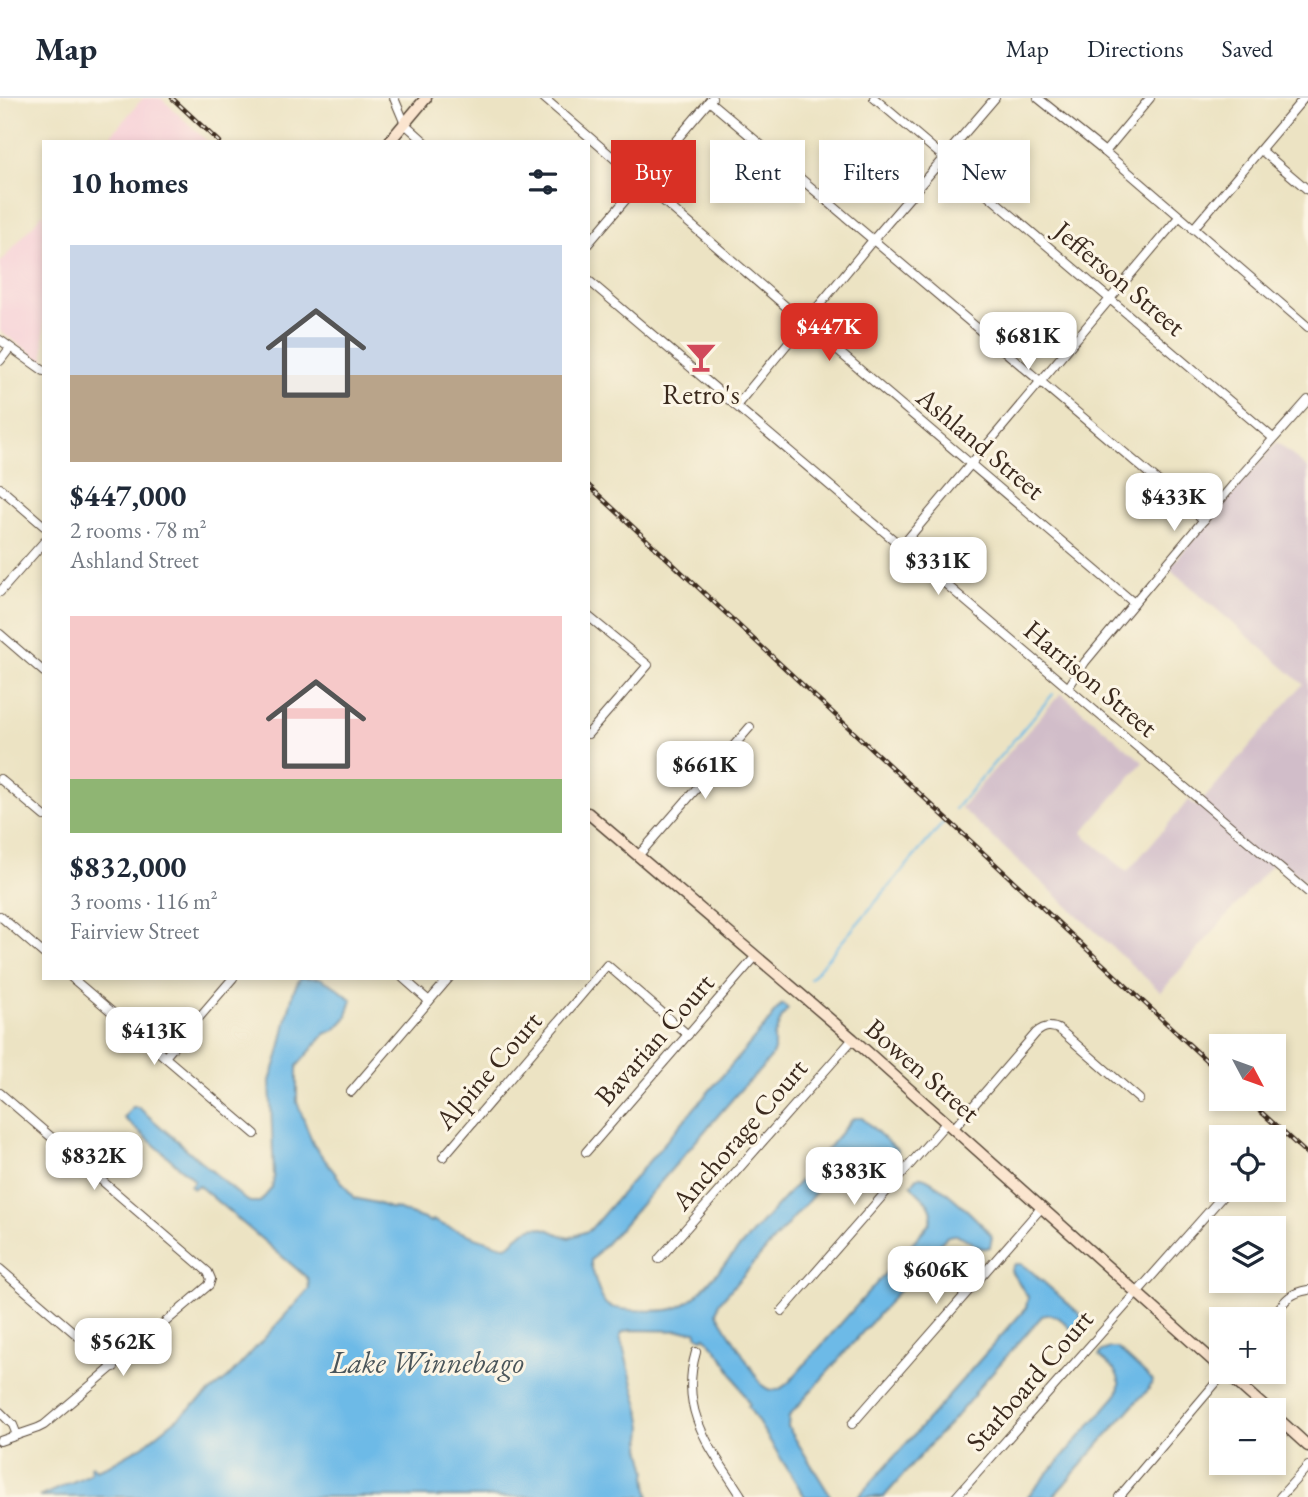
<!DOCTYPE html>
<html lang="en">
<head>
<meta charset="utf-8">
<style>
  body { margin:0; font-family:"EB Garamond",serif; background:#f2f2f3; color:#1f2937; height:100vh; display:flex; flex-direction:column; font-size:26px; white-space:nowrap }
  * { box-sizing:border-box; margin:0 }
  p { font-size:23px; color:#747a83 }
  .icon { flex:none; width:38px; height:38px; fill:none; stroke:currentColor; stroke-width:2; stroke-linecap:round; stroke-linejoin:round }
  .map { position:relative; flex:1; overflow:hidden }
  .side { position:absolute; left:42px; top:42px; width:548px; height:840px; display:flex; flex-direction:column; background:#fff; border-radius:0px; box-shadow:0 4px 10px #0003 }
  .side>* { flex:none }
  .hud { position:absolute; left:611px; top:42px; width:592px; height:63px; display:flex; gap:14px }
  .needle { width:46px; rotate:131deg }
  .controls { position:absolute; left:1209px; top:936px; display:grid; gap:14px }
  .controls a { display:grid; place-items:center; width:77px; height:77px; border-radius:0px; background:#fff; box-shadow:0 4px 10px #0003; font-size:35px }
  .price { position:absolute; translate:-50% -60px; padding:0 16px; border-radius:14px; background:#fff; color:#222; font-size:23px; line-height:46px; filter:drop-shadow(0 2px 4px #0008) }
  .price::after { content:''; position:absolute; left:50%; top:42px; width:21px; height:16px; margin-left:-10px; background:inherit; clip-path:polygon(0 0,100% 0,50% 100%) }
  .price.selected { background:#d93025; color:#fff }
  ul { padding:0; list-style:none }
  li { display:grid; align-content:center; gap:14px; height:371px; padding:0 28px }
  li span { display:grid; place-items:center; height:217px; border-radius:0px; color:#555 }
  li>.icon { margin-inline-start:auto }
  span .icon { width:126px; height:126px; fill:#fffc; stroke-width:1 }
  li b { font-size:30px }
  h2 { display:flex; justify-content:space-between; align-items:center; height:84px; padding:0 28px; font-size:30px }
  .pill { padding:0 24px; border-radius:0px; background:#fff; box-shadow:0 4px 10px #0003; font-size:24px; line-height:63px }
  .pill.selected { background:#d93025; color:#fff }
  header { display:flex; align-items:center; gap:42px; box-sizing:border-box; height:98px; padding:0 35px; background:#fff; border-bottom:2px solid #e0e1e3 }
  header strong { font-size:33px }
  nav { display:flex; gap:38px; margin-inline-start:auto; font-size:24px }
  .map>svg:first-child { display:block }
  .built { fill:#f6cfd7 }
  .industrial { fill:#d1bdc9 }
  .water { fill:#6dbae7; stroke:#547282; stroke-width:2 }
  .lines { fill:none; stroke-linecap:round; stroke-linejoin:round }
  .stream { stroke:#6dbae7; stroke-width:2 }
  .minor-casing { stroke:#564637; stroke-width:10 }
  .secondary-casing { stroke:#564637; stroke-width:13 }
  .minor { stroke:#fff; stroke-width:8 }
  .secondary { stroke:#fbe5cf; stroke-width:10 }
  .rail-casing { stroke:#3b2a1e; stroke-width:4.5 }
  .rail { stroke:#fcf5e5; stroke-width:2; stroke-dasharray:5; stroke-linecap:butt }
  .labels { text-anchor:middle; stroke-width:6; stroke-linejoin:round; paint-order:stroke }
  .street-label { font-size:28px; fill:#3b2a1e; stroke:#fcf5e5 }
  .poi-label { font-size:28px; fill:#3b2a1e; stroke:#fcf5e5 }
  .water-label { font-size:30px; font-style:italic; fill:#4a555a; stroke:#fcf5e5 }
</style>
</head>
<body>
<header>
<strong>Map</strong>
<nav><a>Map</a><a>Directions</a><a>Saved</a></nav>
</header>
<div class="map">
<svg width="1308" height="1399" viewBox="0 0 1308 1399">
  <rect width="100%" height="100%" fill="#fcf5e5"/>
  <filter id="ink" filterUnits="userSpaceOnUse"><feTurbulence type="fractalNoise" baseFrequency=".0143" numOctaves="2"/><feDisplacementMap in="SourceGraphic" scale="14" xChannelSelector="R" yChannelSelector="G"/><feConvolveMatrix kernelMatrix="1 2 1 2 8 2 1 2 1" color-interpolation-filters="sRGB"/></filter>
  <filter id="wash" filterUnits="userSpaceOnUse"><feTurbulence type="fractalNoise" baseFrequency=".00686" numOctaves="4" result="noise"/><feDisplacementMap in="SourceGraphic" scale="28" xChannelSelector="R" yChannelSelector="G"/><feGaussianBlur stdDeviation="1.57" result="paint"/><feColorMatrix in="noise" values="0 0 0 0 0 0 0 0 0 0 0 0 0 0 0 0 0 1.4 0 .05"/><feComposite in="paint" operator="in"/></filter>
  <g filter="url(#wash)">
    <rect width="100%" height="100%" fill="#ece3c3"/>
    <g class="built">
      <polygon points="143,0 161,0 208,44 105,44"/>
      <polygon points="44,114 44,264 0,233 0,165"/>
    </g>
    <polygon class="industrial" points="1277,344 1308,371 1308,786 1277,760 1161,894 961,710 1061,595 1143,664 1082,735 1127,774 1189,702 1197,709 1303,586 1169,470"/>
    <g class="water">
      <path d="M300 880H320L336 889 352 902 346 920 336 931 325 936 297 968V1004L313 1046 354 1100 376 1105 393 1111 394 1110 432 1124 433 1122C438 1126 501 1149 506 1148 511 1147 514 1141 518 1138 538 1121 548 1133 569 1140L590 1132 771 921 772 917 782 906 788 911 782 919 774 939V953L769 962 749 984 748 983 625 1125 591 1162V1167C594 1176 600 1202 607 1207 616 1213 662 1214 673 1211 682 1209 690 1203 697 1197L803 1079 850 1024 854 1020H862L897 1052 898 1061 892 1068C877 1062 868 1047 851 1054L719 1205 717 1215 761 1286C772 1297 781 1292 790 1283L929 1126C939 1106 919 1100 911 1087 913 1085 916 1080 918 1079 930 1075 985 1127 992 1139L990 1149C972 1156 967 1130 946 1139L789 1318 788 1329 831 1399H805L748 1308 750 1307C736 1284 724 1256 705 1239L702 1240 698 1238 696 1233 630 1232 623 1234 620 1238 640 1312 643 1329 641 1350 647 1373 646 1378 649 1399H39L86 1378 91 1374 90 1368 92 1367 96 1372 107 1368 144 1347 229 1279 309 1191 308 1181 305 1178 198 1087 193 1091 190 1088 194 1083 193 1081 124 1020 132 1009H138L243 1100 250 1104H260L272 1090 274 1079 270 983 279 955 288 915 294 892Z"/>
      <path d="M1014 1166H1021L1031 1173 1080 1216 1083 1224 1080 1229 1072 1232C1063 1223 1055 1213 1042 1218L974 1295 975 1296 945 1331 940 1335 884 1399H858L948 1299V1298L1026 1210 1028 1199 1012 1175 1011 1172Z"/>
      <path d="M1110 1250H1117L1153 1283 1149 1290V1291L1136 1304 1053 1399H1027L1116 1298C1125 1279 1114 1270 1099 1258L1102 1253Z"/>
    </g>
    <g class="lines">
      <g class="stream">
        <polyline points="955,711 1053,596"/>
        <polyline points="810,881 943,725"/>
      </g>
    </g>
  </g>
  <g filter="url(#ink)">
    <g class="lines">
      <defs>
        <g id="minor">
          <polyline points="394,0 405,26 425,44"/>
          <polyline points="544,0 805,225 1134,505"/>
          <polyline points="874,0 1273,340"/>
          <polyline points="1038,0 1105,54 1308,229"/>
          <polyline points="709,3 1204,422"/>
          <polyline points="1261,52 1308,92"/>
          <polyline points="1105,54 1150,0"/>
          <polyline points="1193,131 1304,0"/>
          <polyline points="588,146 712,0"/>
          <polyline points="588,182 1308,794"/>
          <polyline points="0,242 44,273"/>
          <polyline points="0,263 10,250"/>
          <polyline points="736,308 873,142 995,0"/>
          <polyline points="0,390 44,428"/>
          <polyline points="901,449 1179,119"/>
          <polyline points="0,494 44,444"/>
          <polyline points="588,518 648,567 588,636"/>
          <polyline points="0,536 44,574"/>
          <polyline points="1068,590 1085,564 1134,505 1238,381 1308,302"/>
          <polyline points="0,681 44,718"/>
          <polyline points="638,758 750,629"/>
          <polyline points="0,818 44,856"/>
          <polyline points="72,880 255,1036"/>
          <polyline points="403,880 429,903"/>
          <polyline points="165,959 233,880"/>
          <polyline points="351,994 449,880"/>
          <polyline points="0,995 208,1174 211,1181 209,1187 44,1327 38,1330 0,1343"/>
          <path d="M954 1030 1036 935C1044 928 1051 927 1060 932L1139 1001"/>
          <polyline points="586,1054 756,858"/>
          <polyline points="443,1059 607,867 688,937"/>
          <polyline points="659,1161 853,941"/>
          <polyline points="0,1171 114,1269"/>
          <polyline points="782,1213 947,1024"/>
          <path d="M1270 1222C1283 1206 1287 1195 1308 1192"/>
          <path d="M696 1254C678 1315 712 1351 742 1399"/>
          <polyline points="0,1314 13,1327 17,1337"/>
          <polyline points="852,1326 1042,1109"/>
          <polyline points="956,1399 1228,1092"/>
          <polyline points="1119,1399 1225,1274"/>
          <polyline points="1280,1399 1308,1368"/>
        </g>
        <g id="secondary">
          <polyline points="389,44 426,0"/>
          <polyline points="588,715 853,941 1222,1271"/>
          <polyline points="1225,1274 1268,1312"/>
          <polyline points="1274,1317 1308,1348"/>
        </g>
      </defs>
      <use href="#minor" class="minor-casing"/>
      <use href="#secondary" class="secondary-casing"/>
      <use href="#minor" class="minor"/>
      <use href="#secondary" class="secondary"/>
      <defs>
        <g id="rail">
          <polyline points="172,0 219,44"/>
          <polyline points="588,387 1222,977"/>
          <polyline points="1247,1001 1308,1057"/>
        </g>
      </defs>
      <use href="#rail" class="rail-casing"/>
      <use href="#rail" class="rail"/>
    </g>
  </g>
  <defs>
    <symbol id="bar-bare" viewBox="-9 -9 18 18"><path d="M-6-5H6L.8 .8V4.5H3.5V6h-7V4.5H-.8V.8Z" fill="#d1495b" stroke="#fcf5e5" stroke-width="2.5" paint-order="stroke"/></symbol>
  </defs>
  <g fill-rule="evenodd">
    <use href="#bar-bare" x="679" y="237" width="44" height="44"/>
  </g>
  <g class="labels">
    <g class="street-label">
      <text transform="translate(1120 180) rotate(40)" y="10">Jefferson Street</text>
      <text transform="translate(981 345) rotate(40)" y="10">Ashland Street</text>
      <text transform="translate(1091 580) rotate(40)" y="10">Harrison Street</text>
      <text transform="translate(654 941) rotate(-49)" y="10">Bavarian Court</text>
      <text transform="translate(488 972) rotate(-49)" y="10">Alpine Court</text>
      <text transform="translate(923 972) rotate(41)" y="10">Bowen Street</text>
      <text transform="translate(739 1036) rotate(-49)" y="10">Anchorage Court</text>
      <text transform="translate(1029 1282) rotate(-49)" y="10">Starboard Court</text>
    </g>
    <g class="poi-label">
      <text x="701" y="306">Retro's</text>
    </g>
    <g class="water-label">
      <text x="427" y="1275">Lake Winnebago</text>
    </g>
  </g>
</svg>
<div class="controls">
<a><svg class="needle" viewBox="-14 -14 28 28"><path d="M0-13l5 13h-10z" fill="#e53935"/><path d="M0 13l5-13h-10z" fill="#747a83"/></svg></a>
<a><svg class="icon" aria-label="locate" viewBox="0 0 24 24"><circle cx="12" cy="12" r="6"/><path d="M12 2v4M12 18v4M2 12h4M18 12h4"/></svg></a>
<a><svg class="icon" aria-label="layers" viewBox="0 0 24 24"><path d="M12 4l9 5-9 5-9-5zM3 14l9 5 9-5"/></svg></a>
<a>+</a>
<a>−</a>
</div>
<b class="price selected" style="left:829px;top:265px">$447K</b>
<b class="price" style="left:1028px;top:274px">$681K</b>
<b class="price" style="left:1174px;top:435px">$433K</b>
<b class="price" style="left:938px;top:499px">$331K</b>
<b class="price" style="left:705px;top:703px">$661K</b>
<b class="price" style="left:154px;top:969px">$413K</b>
<b class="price" style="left:94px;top:1094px">$832K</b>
<b class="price" style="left:854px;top:1109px">$383K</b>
<b class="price" style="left:936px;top:1208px">$606K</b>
<b class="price" style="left:123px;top:1280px">$562K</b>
<div class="hud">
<a class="pill selected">Buy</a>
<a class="pill">Rent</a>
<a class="pill">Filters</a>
<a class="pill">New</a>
</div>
<section class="side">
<h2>10 homes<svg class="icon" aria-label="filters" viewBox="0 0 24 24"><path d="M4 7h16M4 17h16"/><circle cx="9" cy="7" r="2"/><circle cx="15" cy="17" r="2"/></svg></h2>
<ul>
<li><span style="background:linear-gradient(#c9d6e8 60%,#b9a48a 0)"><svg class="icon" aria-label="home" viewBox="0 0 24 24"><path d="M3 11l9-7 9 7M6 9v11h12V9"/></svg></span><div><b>$447,000</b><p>2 rooms · 78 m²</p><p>Ashland Street</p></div></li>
<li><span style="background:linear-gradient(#f6c9c9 75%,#8fb573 0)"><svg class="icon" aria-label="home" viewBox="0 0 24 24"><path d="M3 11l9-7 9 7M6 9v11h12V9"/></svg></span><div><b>$832,000</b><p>3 rooms · 116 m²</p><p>Fairview Street</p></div></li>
</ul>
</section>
</div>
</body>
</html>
